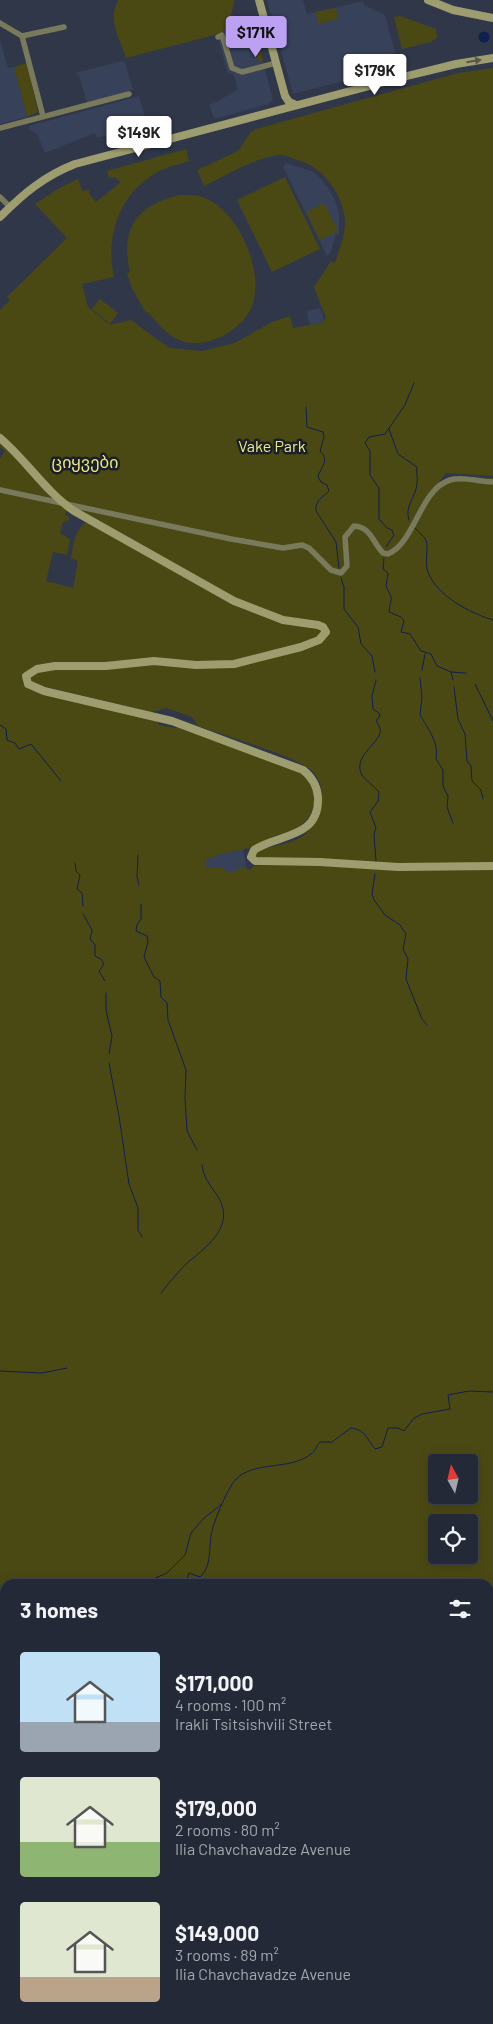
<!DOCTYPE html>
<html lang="en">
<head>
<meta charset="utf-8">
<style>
  body { margin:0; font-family:Barlow,"Noto Sans Georgian",sans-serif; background:#2b313f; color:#f1f3f6; height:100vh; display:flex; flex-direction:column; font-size:19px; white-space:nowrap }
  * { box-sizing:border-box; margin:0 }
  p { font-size:16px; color:#a3a6ad }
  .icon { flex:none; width:28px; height:28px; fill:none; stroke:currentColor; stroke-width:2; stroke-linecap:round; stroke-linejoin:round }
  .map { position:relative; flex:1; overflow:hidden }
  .sheet { position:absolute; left:0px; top:1579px; width:494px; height:446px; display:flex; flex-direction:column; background:#232937; border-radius:15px 15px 0 0; box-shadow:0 2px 12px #0003,0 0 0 1px #404552 }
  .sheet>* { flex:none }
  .needle { width:32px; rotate:352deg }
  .buttons { position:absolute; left:428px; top:1454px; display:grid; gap:10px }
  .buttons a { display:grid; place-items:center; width:50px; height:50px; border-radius:5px; background:#232937; box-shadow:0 2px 12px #0003,0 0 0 1px #404552; font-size:25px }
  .price { position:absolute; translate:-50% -42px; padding:0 11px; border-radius:5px; background:#fff; color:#222; font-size:16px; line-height:32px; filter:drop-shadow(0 1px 2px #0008) }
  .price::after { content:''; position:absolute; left:50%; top:30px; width:15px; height:11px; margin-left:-8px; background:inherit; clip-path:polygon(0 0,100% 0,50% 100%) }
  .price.on { background:#bca0f2; color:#111 }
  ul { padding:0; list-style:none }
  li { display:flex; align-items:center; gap:15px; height:125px; padding:0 20px }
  li span { display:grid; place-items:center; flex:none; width:140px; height:100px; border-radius:5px; color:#555 }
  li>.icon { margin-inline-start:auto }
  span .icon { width:60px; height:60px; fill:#fffc; stroke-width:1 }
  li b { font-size:21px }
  h2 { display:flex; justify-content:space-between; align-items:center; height:60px; padding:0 20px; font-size:21px }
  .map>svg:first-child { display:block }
  .built { fill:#374159 }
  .green { fill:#4b4913; fill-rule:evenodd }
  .water { fill:#0f1f51 }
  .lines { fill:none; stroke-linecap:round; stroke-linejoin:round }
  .stream { stroke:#0f1f51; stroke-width:1 }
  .street { stroke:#79795c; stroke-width:5.5 }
  .secondary { stroke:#9e9d6f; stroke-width:8 }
  .oneway { fill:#565847 }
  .labels { text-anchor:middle; stroke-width:5; stroke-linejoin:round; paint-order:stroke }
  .park-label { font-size:16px; fill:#eeea85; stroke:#1b1f27 }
</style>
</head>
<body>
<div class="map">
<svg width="493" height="2024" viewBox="0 0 493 2024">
  <rect width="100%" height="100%" fill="#2f3749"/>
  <g class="built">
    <polygon points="267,0 303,0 307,14 363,1 364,5 385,15 396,56 398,56 401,66 293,94"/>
    <polygon points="233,14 235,20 246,18 258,61 263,61 273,100 269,104 214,119 209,104 218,101 238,89 233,73 228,74 217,35 229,23"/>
    <polygon points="0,40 8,68 14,67 27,117 0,124"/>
    <polygon points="122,61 125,62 133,90 87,103 79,76 75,73"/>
    <polygon points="139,96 147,124 125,130 126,135 112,138 111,134 97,138 95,133 45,153 37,134 30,130 29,126"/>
    <polygon points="286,163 314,172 326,185 335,200 339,214 339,235 336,234 330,254 327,256 283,167"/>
    <polygon points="320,308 324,319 320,323 310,325 306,311"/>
    <polygon points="243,849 247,871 226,871 205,867 205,860 221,854"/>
  </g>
  <g class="green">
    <path d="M118 0H234V3L229 23 222 33 126 58C120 37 107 23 118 0Z"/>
    <polygon points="336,8 338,19 318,24 316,12"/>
    <polygon points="252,16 263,61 258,62 246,18"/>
    <polygon points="400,16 436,29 437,37 431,42 402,49 394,17"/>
    <polygon points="27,63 38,112 27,117 14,67"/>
    <path d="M493 68V476L446 473 439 482 493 478V2024H0V459L5 451 0 447V310L10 300 7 297 67 238 35 204 56 190 78 179 82 191 89 190V194L96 202 121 182 115 177 109 178 107 171 186 149 189 161C178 165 165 167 156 173 119 194 105 237 114 277L82 284 88 307 110 325 131 320 169 348 202 351 235 343 272 322 290 316 293 328 321 323 326 318 314 287 331 261 335 263C339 250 345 236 345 222 344 197 325 168 300 161 293 159 285 154 278 155 252 159 227 175 204 186L197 170 238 151 251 132 256 129 458 73ZM67 510 86 522C74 532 74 543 71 558L78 561 73 588 46 581 53 552 67 555 70 539 60 533 63 522 69 520 70 517 65 515ZM21 681 151 712 167 708 192 717 198 726C220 734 299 757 312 771 329 788 323 818 306 833 293 846 272 844 256 852V856L261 859 318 866H254L250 870 242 867 237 868V871H226L222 867H205V860L221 854 249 848 281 834 283 836C296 830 309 822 313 808 324 769 267 759 241 749L240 751 237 747 177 725 176 728 159 725 157 721 30 690ZM436 1462H469V1495H436ZM436 1522H469V1555H436ZM5 1584H489V2020H5Z"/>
    <polygon points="285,177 320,249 272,272 237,200"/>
    <path d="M179 195C188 195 197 194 205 198 239 212 265 272 252 306 242 331 205 351 179 340 166 334 157 323 148 312L146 313 132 288 127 273 130 272C120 229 136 206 179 195Z"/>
    <polygon points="324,203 338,231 320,240 306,212"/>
    <polygon points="100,299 118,313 110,324 92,309"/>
  </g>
  <circle class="water" cx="484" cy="37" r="5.5"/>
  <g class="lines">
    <g class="stream">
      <path d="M306 407 307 427 323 432 324 437 320 451C330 461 321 466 318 477L321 482 327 485 329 491C322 498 315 500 316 511L336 542 339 568"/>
      <path d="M389 429 398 454 417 467C416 472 418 478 417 484 416 497 404 506 409 520"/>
      <path d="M415 528C418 532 424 536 426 540 429 550 424 562 428 572 437 596 470 613 493 620"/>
      <polyline points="386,547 394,535 392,530 387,528 379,519 379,488 370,475 370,451 365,443 369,437 385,434 405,405 414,383"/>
      <path d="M384 558 383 569 388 573 386 586C394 603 391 594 389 612L401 617 404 621 401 632 410 634 421 651 431 654 437 666 451 672 466 673"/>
      <polyline points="341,578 344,587 344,609 358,627 361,644 372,656 375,672"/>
      <polyline points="422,670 425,654"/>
      <polyline points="451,672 453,680"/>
      <path d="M420 678 422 697 420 715C428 729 439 742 436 759L443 770V786L448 796 447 807 453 823"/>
      <polyline points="475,684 493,721"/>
      <polyline points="454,687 458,719 465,734 467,761 471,766 472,781 481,790 483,799"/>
      <polyline points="0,725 6,729 7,740 15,743 19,749 31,744 61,781"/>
      <polyline points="138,855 137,877 139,885"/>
      <path d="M376 861 374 834 376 828 370 812 378 801 379 792C374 786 366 781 362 775 351 755 384 742 380 728 379 725 377 723 376 721L380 716 379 713 373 709 372 696 376 680"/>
      <polyline points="75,863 76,871 80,875 77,889 82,893 83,906"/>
      <polyline points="375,874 372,894 374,900 385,915 400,925 406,934 403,949 408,959 406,979 422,1019 427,1025"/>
      <polyline points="141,904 141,919 137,925 136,931 147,936 148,942 144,957 154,977 160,981 161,997 167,1003 168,1020 186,1070 185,1098 187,1131 197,1150"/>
      <polyline points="83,914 92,930 90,939 95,945 95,956 101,959 104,964 99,971 105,981"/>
      <polyline points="106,993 106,1010 112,1036 109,1054"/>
      <polyline points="109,1063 119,1116 129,1184 138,1208 138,1230 142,1237"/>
      <path d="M161 1293C169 1283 177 1273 186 1264 201 1251 228 1233 223 1209 220 1192 204 1185 202 1165"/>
      <polyline points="0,1371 42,1373 67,1368"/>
      <polyline points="142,1584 167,1573 185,1555 191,1533 204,1518 222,1504"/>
      <path d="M190 1584 187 1579 189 1573 200 1577C213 1565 208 1546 212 1531 215 1518 228 1488 236 1479 256 1460 289 1471 311 1454 315 1452 317 1445 320 1442H332L351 1428C366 1430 366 1438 375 1449L382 1447 388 1428H398L404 1431 414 1418 422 1414 450 1409 448 1395 469 1391 493 1392"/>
    </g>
    <g class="street">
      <polyline points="0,23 22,36 43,116"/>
      <polyline points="22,36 64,27"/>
      <polyline points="218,37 222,35 232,68 242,72 276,63"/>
      <polyline points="0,128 129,94"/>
      <polyline points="0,197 10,207"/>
      <path d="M0 490 231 539 283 548 302 545 309 548 331 570 341 573 347 566 345 537 354 526C371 527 373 543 383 553L388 554C415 543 420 489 450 480 463 476 479 482 493 482"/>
    </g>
    <g class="secondary">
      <polyline points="259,0 285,96 289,102 296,105"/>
      <polyline points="428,0 453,10 493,18"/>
      <path d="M0 217C23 194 44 176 75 164L407 76 456 64 493 58"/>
      <path d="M0 438C27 461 45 491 74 511L234 601 283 620 318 625 323 627 326 632 319 640 301 647 234 664 196 665 154 661 106 666H55L37 669 26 676 28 684 44 691 172 721 303 770C312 777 317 785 318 797 320 839 277 834 254 850L251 857 255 861 320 862 398 867 493 866"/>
    </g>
  </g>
  <defs><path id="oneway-solid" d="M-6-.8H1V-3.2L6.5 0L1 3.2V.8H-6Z" transform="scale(1.25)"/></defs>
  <use class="oneway" href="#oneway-solid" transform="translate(474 61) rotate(-9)"/>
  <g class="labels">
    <g class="park-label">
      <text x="272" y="452">Vake Park</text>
      <text x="85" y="468">ციყვები</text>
    </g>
  </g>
</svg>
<div class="buttons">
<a><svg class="needle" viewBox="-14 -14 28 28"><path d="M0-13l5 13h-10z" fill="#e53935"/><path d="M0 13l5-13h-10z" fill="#a3a6ad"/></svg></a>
<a><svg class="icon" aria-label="locate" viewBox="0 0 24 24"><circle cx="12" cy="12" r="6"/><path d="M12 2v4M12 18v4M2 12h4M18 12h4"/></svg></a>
</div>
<b class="price on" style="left:256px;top:58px">$171K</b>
<b class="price" style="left:375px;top:96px">$179K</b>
<b class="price" style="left:139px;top:158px">$149K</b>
<section class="sheet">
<h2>3 homes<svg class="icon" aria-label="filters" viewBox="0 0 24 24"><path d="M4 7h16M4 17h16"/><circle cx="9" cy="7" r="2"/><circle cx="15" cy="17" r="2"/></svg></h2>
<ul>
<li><span style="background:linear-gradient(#bfe0f5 70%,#9aa5b1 0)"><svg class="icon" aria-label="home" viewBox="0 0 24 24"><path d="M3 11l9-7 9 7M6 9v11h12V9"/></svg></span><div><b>$171,000</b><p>4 rooms · 100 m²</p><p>Irakli Tsitsishvili Street</p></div></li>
<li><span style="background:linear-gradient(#dfe7d0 65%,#8fb573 0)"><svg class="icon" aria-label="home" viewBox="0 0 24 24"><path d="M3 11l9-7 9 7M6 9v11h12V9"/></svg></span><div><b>$179,000</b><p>2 rooms · 80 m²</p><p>Ilia Chavchavadze Avenue</p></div></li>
<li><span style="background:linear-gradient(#dfe7d0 75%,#b9a48a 0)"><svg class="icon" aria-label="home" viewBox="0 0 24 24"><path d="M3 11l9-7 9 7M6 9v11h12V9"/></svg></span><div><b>$149,000</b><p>3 rooms · 89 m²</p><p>Ilia Chavchavadze Avenue</p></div></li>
</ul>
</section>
</div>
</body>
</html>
